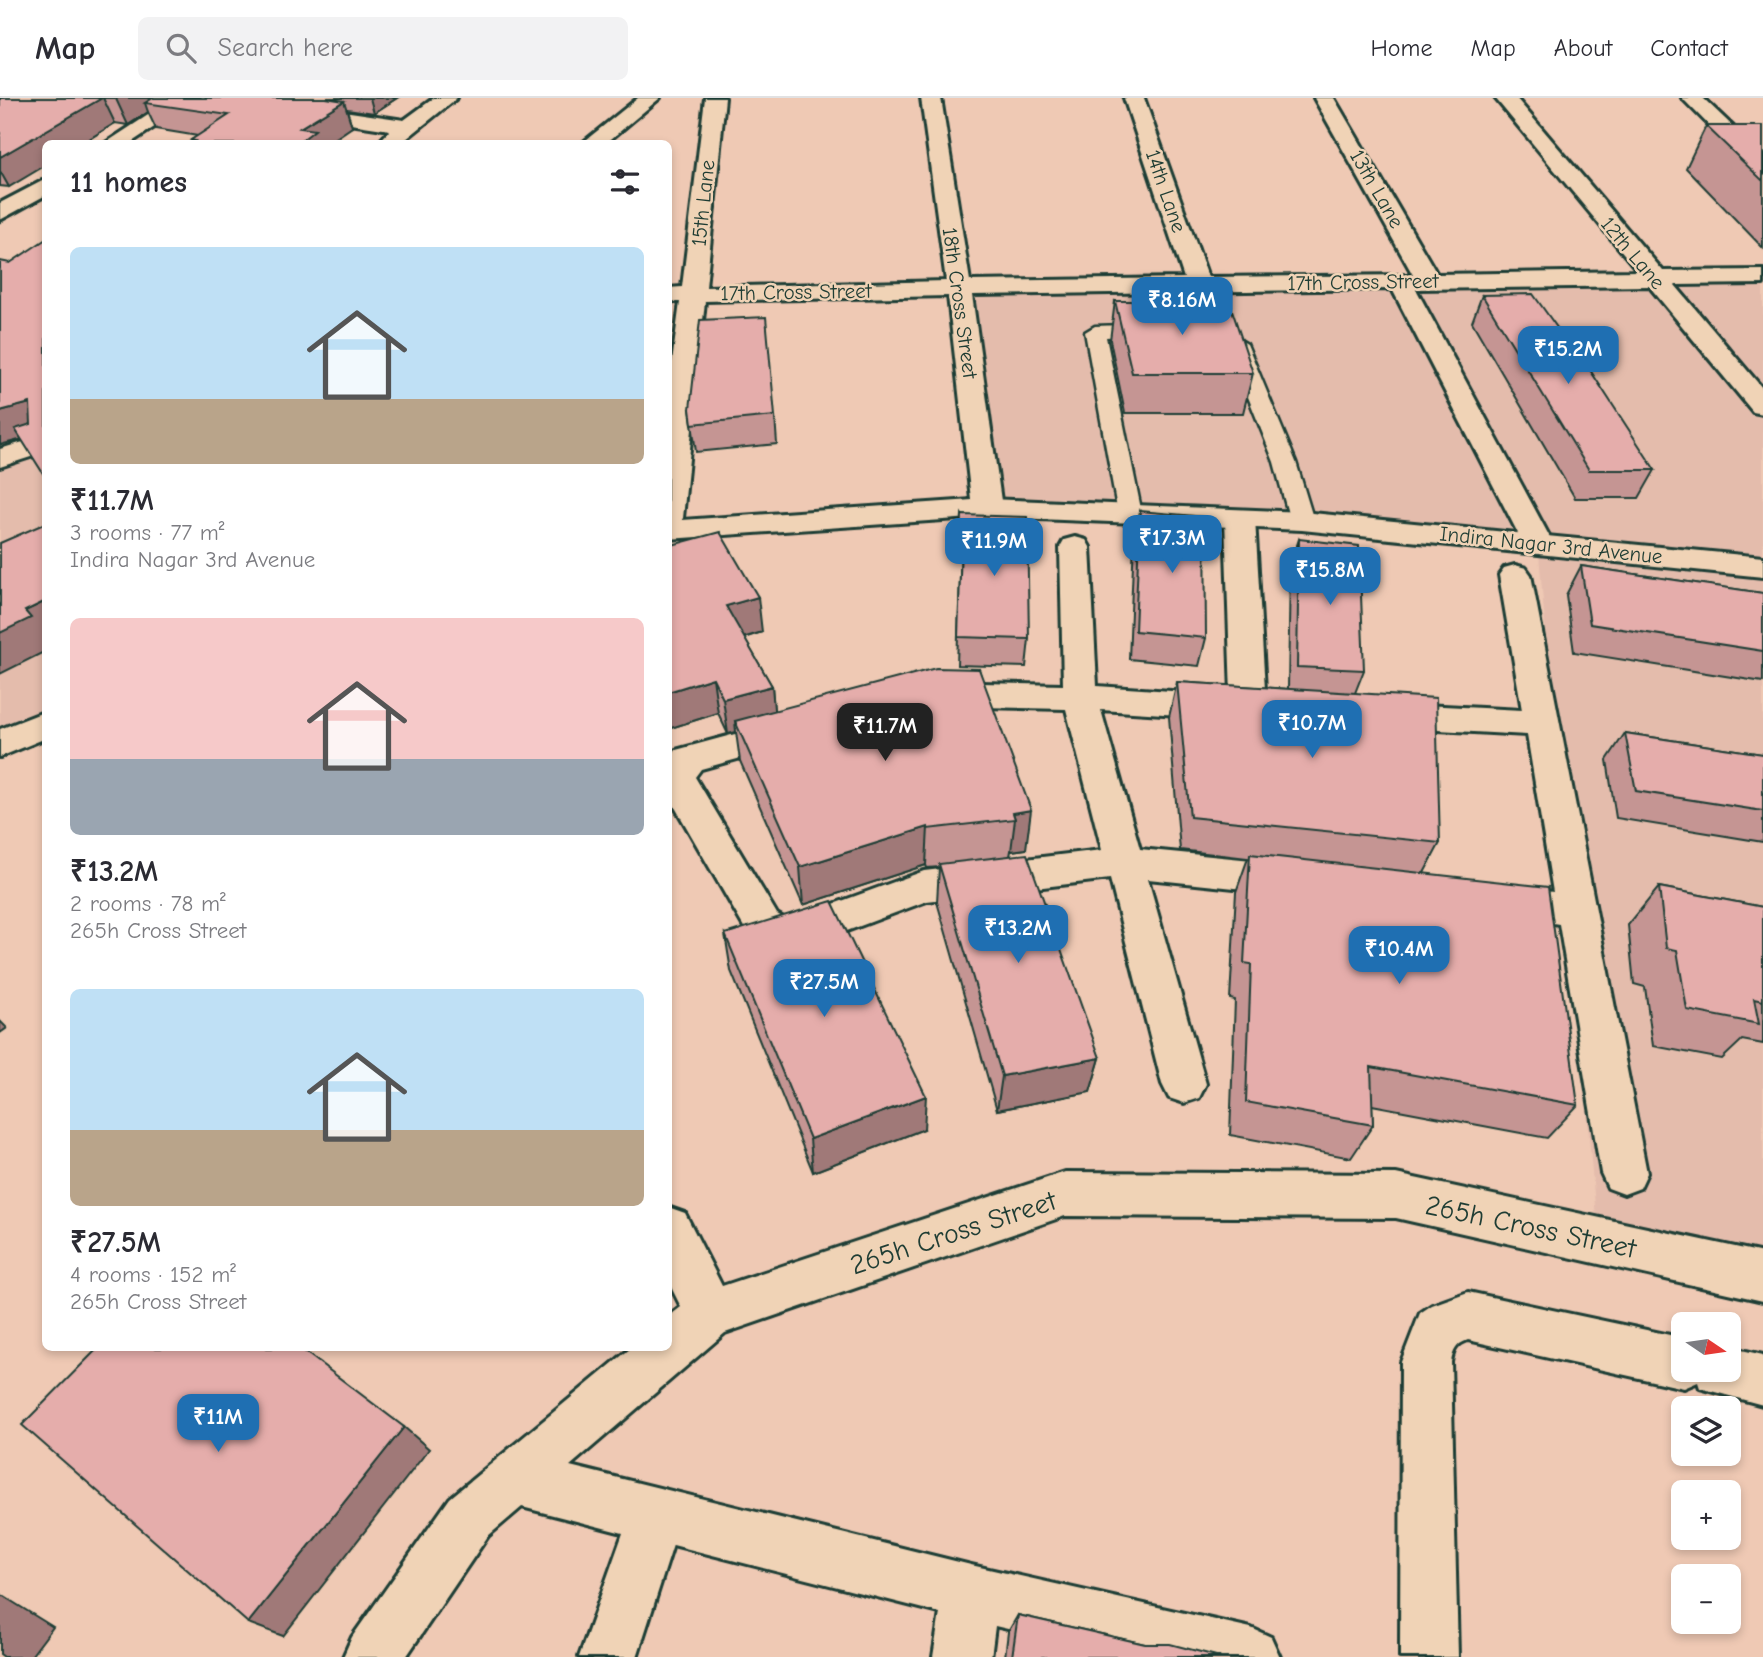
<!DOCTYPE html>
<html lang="en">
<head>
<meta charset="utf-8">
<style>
  body { margin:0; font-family:"Comic Neue",sans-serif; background:#f2f2f3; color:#2b2b33; height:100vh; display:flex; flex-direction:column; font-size:26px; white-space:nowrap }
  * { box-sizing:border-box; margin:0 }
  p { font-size:23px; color:#7c7c81 }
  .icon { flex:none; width:38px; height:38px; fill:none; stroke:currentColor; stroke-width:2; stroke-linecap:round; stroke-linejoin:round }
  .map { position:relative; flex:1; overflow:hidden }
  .drawer { position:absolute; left:42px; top:42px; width:630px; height:1211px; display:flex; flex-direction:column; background:#fff; border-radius:10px; box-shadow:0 4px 10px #0003 }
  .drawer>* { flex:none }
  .needle { width:46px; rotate:103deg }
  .fabs { position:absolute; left:1671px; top:1214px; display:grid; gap:14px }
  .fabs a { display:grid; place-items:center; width:70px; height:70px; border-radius:10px; background:#fff; box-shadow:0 4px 10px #0003; font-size:35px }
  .price { position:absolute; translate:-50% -60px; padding:0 16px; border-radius:14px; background:#1f6fb2; color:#fff; font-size:23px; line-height:46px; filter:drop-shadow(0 2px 4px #0008) }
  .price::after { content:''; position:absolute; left:50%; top:42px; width:21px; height:16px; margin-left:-10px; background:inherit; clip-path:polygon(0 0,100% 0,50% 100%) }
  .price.on { background:#222; color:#fff }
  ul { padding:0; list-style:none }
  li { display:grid; align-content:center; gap:14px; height:371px; padding:0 28px }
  li span { display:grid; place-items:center; height:217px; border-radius:10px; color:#555 }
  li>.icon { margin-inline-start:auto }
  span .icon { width:126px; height:126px; fill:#fffc; stroke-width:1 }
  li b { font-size:30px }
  h2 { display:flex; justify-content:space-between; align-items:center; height:84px; padding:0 28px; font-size:30px }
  header { display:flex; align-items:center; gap:42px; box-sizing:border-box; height:98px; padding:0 35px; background:#fff; border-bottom:2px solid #e1e1e2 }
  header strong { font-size:33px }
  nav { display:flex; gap:38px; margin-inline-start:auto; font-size:24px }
  .search { width:490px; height:63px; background:#f2f2f3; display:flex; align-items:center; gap:18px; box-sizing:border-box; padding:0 24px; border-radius:10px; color:#7c7c81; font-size:26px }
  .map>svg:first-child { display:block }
  .built { fill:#e4bcac }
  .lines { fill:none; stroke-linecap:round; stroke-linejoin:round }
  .lane-casing { stroke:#1f3d34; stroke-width:5 }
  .street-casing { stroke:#1f3d34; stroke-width:6 }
  .secondary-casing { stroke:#1f3d34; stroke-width:6 }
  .lane { fill:#f0d3b6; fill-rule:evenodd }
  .street { fill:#f0d3b6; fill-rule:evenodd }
  .secondary { fill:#f0d3b6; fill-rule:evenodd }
  .wall { fill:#c59593; stroke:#1f3d34; stroke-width:2 }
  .shaded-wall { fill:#a07978; stroke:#1f3d34; stroke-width:2 }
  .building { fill:#e5adab; stroke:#1f3d34; stroke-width:2 }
  .labels { text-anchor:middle; stroke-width:5; stroke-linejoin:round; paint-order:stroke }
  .far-street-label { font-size:21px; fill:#1f3d34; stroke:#f0d3b6 }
  .near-street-label { font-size:28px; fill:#1f3d34; stroke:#f0d3b6 }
</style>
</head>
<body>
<header>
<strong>Map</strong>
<div class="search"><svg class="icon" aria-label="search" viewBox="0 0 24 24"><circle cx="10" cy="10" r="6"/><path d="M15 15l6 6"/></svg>Search here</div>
<nav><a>Home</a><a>Map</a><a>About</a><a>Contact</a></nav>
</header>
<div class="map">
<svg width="1763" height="1559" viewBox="0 0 1763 1559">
  <rect width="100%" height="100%" fill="#efc9b4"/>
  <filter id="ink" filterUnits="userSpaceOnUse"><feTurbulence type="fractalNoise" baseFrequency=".0143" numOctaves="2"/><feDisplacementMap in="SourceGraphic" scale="14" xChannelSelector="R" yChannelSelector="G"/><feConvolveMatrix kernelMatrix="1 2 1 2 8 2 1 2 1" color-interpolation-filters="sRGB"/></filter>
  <g filter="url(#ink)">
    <g class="built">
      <polygon points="1763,179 1763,1179 1598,1143 1538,445 987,410 959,190"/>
      <polygon points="45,345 45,625 0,646 0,360"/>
    </g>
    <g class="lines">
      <defs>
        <g id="lane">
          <polygon points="1150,226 1160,232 1157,236 1106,239 1142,416 1138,421 1122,421 1118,416 1085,234 1095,228"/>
          <polygon points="1237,240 1247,246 1296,364 1314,423 1310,428 1294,428 1290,423 1274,364 1227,246"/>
        </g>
        <g id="street">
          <polygon points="174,0 198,0 129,46 104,46"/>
          <polygon points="207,0 256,0 404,22 434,0 457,0 400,46 377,46 390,32 217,6"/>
          <polygon points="638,0 660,0 605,46 581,46"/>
          <polygon points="705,0 725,0 706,189 946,183 921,0 941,0 970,183 1184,180 1124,0 1144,0 1208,179 1413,177 1314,0 1334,0 1437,176 1638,173 1495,0 1516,0 1663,173 1763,172 1763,186 1675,187 1763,291 1763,316 1753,314 1649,188 1416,191 1553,445 1549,452 1538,455 1527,452 1523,445 1392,191 972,197 1002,410 997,416 987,419 977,416 972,410 948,198 705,203 683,420 679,426 668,429 668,295 680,204 668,204 668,190 682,189"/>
          <polygon points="1682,0 1703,0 1763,57 1763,75 1755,74"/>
          <polygon points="46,81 46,97 0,122 0,105"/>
          <polygon points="46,337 46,354 0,369 0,351"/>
          <path d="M1240 412 1251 415 1255 421 1266 609 1261 618C1248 621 1239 616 1226 620L1101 612 1140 751 1293 766 1307 770 1312 781 1307 792 1293 796 1148 781 1206 986 1199 1000 1184 1005 1169 1000 1162 986 1110 781 927 803 796 852H777L749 838 668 697V662L676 652 787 622 799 626 805 635 799 644 701 671 695 679 777 816 784 820H795L924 773 1102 752 1066 611 937 608 925 604 920 596 925 588 937 584 1063 587 1060 449 1064 442 1075 439 1086 442 1090 449 1097 588 1231 597 1225 421 1229 415Z"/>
          <polygon points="1515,467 1526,470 1531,477 1647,1075 1640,1090 1624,1096 1608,1090 1601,1075 1559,826 1485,814 1479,803 1485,792 1499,787 1553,794 1527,637 1384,629 1372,626 1367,617 1372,608 1384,605 1522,612 1499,477 1504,470"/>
          <polygon points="1065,1074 1396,1076 1763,1155 1763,1203 1396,1120 1065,1118 725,1235 570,1368 971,1467 1251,1530 1271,1539 1280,1559 1127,1559 995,1528 991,1559 933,1559 940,1515 673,1447 637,1559 579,1559 623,1435 522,1409 488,1438 406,1559 343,1559 352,1539 450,1400 631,1250 668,1250 668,1219 681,1209 668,1183 668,1109 685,1115 722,1188"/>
          <path d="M1468 1194 1684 1240V1272H1729V1249L1763 1257V1307L1700 1290 1698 1284 1684 1290 1468 1242C1456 1246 1453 1253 1451 1264L1458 1559H1400L1401 1264 1420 1215 1432 1207Z"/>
        </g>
        <g id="secondary">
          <polygon points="987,401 1302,414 1763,459 1763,479 1302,432 987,419 668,441 668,423"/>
          <polygon points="46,613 46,640 0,659 0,631"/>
        </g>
      </defs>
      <use href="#lane" class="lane-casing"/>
      <use href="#street" class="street-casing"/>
      <use href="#secondary" class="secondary-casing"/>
      <use href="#lane" class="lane"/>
      <use href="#street" class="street"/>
      <use href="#secondary" class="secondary"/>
    </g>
    <g class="wall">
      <polygon points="0,0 397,0 374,15 347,11 352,29 192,45 191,42 198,38 156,31 148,14 128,27 115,25 81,46 46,46 9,89 0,88"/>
      <polygon points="1706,28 1763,28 1763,150 1686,70"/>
      <polygon points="1482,197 1655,372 1639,400 1575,400 1472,224"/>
      <polygon points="1115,203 1253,275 1243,315 1125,315 1110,242"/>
      <polygon points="690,311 775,318 777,346 696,354"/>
      <polygon points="1140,413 1206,540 1199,568 1129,561 1134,442"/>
      <polygon points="962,417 1029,541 1026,569 957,567"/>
      <polygon points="1299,441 1364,572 1355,595 1440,745 1424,775 1578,1007 1547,1040 1372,1007 1373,1027 1351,1060 1230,1037 1235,902 1230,901 1236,794 1248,760 1180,752 1169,619 1177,584 1288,591 1290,469"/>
      <polygon points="668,448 762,534 744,540 772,588 774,613 979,571 1026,751 1011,753 1010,758 1100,960 1090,994 997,1012 937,804 939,769 927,770 926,767 803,807 740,663 736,634 728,636 718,615 668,631"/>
      <polygon points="1581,468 1763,495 1763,584 1574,554 1566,497"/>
      <polygon points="1625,635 1763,656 1763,744 1616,720 1607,662"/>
      <polygon points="1659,789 1763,809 1763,946 1742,942 1722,961 1653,948 1645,889 1634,886 1628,827"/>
      <polygon points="725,836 924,1031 813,1074 731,873"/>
      <polygon points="1018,1517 1145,1546 1220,1559 1005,1559 1008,1534"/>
    </g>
    <g class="shaded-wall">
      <polygon points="102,0 103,0 115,25 81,46 46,46 46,67 9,89 0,73 0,59"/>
      <polygon points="118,0 169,0 145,5 148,14 128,27 116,1"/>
      <polygon points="370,0 397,0 374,15"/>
      <polygon points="344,3 352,29 327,46 297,46 300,30"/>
      <polygon points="30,305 46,335 0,347 0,313"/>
      <polygon points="758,499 762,534 730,544 726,508"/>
      <polygon points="46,503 46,553 0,576 0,535 25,513"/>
      <polygon points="713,580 718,615 668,631 668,594"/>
      <polygon points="772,588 775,623 735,623 736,634 728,636 723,601"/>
      <polygon points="1031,712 1026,751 1011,753 1015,721 1013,715"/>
      <polygon points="928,729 926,767 803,807 800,769"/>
      <polygon points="0,923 7,930 0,935"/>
      <polygon points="1100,960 1090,994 997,1012 1002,978"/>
      <polygon points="926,998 924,1031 813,1074 810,1041"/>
      <polygon points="404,1329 429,1351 283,1538 248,1525"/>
      <polygon points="0,1496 53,1529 32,1557 35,1559 4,1559 0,1556"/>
    </g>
    <g class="building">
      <polygon points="0,0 102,0 0,59"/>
      <polygon points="153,0 326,0 344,3 300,30 315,32 297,46 191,46 195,43 191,42 229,17 145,5"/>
      <polygon points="1706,28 1763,28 1763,83"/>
      <polygon points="46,141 46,380 15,331 31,326 30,305 0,313 0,163 10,165"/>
      <polygon points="1533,196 1573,252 1577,252 1655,372 1589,372 1482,197"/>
      <polygon points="1115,203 1229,203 1253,275 1132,275"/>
      <polygon points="766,219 775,318 692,326 690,311 700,222"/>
      <polygon points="1140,413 1205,419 1206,540 1135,533"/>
      <polygon points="962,417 1027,419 1029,541 958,539"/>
      <polygon points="46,425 46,503 25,513 31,520 0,535 0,445"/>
      <polygon points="720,434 758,499 726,508 772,588 723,601 713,580 668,594 668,448"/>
      <polygon points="1299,441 1359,448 1364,572 1297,569"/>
      <polygon points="1581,468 1763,495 1763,553 1590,526"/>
      <polygon points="936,570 979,571 1031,712 1013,715 1015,721 928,731 928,729 800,769 735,623"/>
      <polygon points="1177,584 1436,600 1440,745 1190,719"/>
      <polygon points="1625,635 1763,656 1763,713 1636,693"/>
      <polygon points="1027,756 1100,960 1002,978 939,766"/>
      <polygon points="1250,756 1548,789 1578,1007 1371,969 1373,1027 1246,1004 1251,866 1244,865"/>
      <polygon points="1659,789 1763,809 1763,903 1754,901 1759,926 1687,912 1677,852 1666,850"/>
      <polygon points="832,803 926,998 810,1041 725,836"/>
      <polygon points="98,1250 300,1250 404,1329 248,1525 22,1327"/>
      <polygon points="1018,1517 1145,1546 1170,1546 1220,1559 1012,1559"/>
    </g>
  </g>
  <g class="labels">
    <g class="far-street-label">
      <text transform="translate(1377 91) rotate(60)" y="7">13th Lane</text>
      <text transform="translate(1166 93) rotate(71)" y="7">14th Lane</text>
      <text transform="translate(703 105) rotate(-84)" y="7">15th Lane</text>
      <text transform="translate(1633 155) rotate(50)" y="7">12th Lane</text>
      <text transform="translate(1363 184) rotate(-1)" y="7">17th Cross Street</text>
      <text transform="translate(796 194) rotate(-1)" y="7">17th Cross Street</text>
      <text transform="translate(960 205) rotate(82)" y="7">18th Cross Street</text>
      <text transform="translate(1551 447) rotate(6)" y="7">Indira Nagar 3rd Avenue</text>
    </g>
    <g class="near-street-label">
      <text transform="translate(1531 1128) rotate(12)" y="10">265h Cross Street</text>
      <text transform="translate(953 1134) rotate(-18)" y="10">265h Cross Street</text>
    </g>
  </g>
</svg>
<div class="fabs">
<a><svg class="needle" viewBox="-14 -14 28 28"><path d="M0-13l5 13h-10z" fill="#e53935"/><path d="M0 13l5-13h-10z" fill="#7c7c81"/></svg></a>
<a><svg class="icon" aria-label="layers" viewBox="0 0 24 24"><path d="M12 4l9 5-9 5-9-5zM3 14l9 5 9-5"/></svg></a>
<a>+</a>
<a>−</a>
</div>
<b class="price" style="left:1182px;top:239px">₹8.16M</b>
<b class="price" style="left:1568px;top:288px">₹15.2M</b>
<b class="price" style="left:1172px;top:477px">₹17.3M</b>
<b class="price" style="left:994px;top:480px">₹11.9M</b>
<b class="price" style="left:1330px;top:509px">₹15.8M</b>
<b class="price" style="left:1312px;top:662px">₹10.7M</b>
<b class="price on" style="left:885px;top:665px">₹11.7M</b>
<b class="price" style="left:1018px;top:867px">₹13.2M</b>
<b class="price" style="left:1399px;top:888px">₹10.4M</b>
<b class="price" style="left:824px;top:921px">₹27.5M</b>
<b class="price" style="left:218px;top:1356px">₹11M</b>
<section class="drawer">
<h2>11 homes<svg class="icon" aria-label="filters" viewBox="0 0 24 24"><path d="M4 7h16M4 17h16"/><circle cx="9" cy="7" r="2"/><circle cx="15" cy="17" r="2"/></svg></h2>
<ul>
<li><span style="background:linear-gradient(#bfe0f5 70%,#b9a48a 0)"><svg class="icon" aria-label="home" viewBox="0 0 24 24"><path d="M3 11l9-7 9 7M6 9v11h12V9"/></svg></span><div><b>₹11.7M</b><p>3 rooms · 77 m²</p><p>Indira Nagar 3rd Avenue</p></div></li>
<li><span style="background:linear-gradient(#f6c9c9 65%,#9aa5b1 0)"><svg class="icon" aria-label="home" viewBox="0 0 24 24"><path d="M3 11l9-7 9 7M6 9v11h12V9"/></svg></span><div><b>₹13.2M</b><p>2 rooms · 78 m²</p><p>265h Cross Street</p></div></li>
<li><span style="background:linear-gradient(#bfe0f5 65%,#b9a48a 0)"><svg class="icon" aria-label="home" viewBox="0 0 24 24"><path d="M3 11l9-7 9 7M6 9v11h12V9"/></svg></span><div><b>₹27.5M</b><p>4 rooms · 152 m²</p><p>265h Cross Street</p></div></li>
</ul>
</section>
</div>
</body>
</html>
